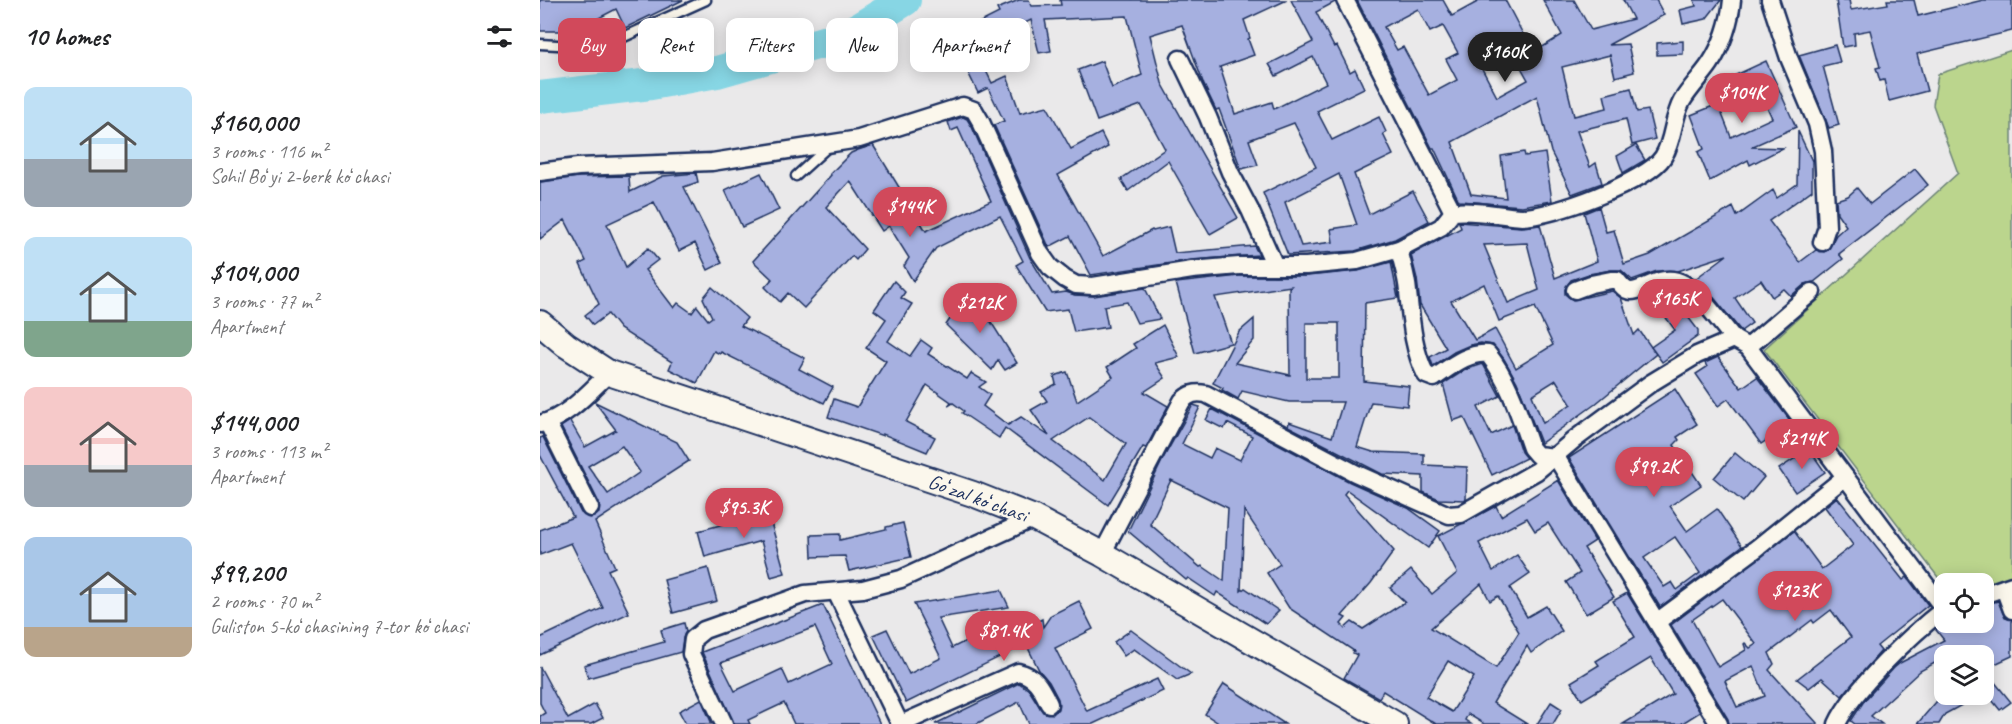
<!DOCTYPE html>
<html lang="en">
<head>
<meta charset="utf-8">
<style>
  body { margin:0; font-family:Caveat,sans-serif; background:#f2f2f2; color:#202124; height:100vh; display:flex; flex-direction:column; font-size:22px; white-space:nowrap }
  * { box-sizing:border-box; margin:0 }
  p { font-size:20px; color:#757577 }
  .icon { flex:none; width:33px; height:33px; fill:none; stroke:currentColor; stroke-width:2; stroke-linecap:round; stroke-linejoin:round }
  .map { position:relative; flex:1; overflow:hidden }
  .panel { display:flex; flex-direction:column; background:#fff; width:540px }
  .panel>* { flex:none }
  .guide { position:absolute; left:18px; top:18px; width:570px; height:54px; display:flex; gap:12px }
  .controls { position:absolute; left:1394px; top:573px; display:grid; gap:12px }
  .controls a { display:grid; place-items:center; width:60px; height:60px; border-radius:12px; background:#fff; box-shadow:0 3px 15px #0003; font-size:30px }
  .price { position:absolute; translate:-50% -51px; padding:0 14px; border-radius:21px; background:#d1495b; color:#fff; font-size:20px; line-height:39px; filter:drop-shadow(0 2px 3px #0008) }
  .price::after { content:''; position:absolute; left:50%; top:36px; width:18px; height:14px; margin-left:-9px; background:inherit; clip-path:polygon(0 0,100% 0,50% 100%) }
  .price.active { background:#222; color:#fff }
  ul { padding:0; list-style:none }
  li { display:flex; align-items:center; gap:18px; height:150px; padding:0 24px }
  li span { display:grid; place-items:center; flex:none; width:168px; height:120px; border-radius:12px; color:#555 }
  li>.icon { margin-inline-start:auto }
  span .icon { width:72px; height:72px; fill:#fffc; stroke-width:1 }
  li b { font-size:26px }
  h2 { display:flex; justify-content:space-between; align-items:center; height:72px; padding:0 24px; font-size:26px }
  .tag { padding:0 21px; border-radius:12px; background:#fff; box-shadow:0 3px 15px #0003; font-size:21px; line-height:54px }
  .tag.active { background:#d1495b; color:#fff }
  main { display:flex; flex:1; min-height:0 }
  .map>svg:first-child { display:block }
  .green { fill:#bbd58d; stroke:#6b8276; stroke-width:1.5 }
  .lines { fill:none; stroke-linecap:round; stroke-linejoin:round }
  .river { stroke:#87d6e4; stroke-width:32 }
  .building { fill:#a6b0e0; stroke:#1b2f5e; stroke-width:1.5; fill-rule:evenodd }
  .lane-casing { stroke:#1b2f5e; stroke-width:13 }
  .street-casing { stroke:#1b2f5e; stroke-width:21 }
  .secondary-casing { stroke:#1b2f5e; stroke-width:28 }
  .lane { stroke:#fbf7ec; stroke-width:8 }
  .street { stroke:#fbf7ec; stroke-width:16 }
  .secondary { stroke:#fbf7ec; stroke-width:24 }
  .labels { text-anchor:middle; stroke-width:4.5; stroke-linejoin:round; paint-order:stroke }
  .street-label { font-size:21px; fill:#1b2f5e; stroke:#fbf7ec }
</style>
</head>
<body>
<main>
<section class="panel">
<h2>10 homes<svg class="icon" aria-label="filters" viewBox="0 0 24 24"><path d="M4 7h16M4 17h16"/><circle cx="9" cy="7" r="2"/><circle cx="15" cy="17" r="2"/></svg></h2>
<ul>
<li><span style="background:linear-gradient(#bfe0f5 60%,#9aa5b1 0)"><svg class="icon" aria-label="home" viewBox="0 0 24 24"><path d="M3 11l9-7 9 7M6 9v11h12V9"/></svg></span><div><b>$160,000</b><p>3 rooms · 116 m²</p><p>Sohil Boʻyi 2-berk koʻchasi</p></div></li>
<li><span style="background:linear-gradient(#bfe0f5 70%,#7fa58c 0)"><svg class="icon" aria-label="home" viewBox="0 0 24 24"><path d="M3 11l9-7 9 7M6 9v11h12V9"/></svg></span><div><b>$104,000</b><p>3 rooms · 77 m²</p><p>Apartment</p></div></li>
<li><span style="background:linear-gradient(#f6c9c9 65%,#9aa5b1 0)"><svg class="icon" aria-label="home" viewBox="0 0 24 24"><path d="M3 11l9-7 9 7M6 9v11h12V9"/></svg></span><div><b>$144,000</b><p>3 rooms · 113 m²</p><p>Apartment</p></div></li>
<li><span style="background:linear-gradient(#a9c7e8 75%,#b9a48a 0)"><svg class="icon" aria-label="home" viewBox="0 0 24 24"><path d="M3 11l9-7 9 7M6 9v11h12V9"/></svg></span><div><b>$99,200</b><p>2 rooms · 70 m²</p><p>Guliston 5-koʻchasining 7-tor koʻchasi</p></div></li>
</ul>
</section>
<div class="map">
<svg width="1472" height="724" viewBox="0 0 1472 724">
  <rect width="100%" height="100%" fill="#eae9ea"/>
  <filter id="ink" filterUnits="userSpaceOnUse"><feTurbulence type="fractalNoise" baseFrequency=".0167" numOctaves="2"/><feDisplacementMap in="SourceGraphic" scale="12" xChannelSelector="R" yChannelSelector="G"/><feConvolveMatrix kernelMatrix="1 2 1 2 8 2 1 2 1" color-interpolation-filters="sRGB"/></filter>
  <g filter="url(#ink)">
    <polygon class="green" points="1472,50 1472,576 1443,587 1443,584 1404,584 1404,585 1224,349 1418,173 1393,105 1398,74"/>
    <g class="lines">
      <polyline class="river" points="0,97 111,84 177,72 308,35 365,0"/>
    </g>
    <g class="building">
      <polygon points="0,0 143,0 85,28 76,9 34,31 0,31"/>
      <path d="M479 0H489L492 6 521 5 520 0H747L704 20 710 38 708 39 714 55 680 67 695 114 732 102 734 109 786 83 773 57 736 76 729 64 773 42 751 0H795V2L776 12 794 47 797 46 810 72 815 69 824 88 777 111 792 140 839 117 846 132 843 134 853 155 814 174 829 214 873 191 889 221 855 239 815 251 748 255 723 193 776 167 754 123 709 140 718 165 701 169 679 109 676 110 664 85 642 25 610 35 622 83 698 218 670 234 628 161 588 191 581 179 625 149 601 105 557 121 538 70 562 61 572 88 602 75 587 16 505 20 511 51 499 53 491 20 435 48 452 83 467 76 480 113 507 106 531 149 561 133 568 147 518 175 563 256 612 230 613 231 629 227 635 253 714 246 719 255 651 260 551 275 530 236 509 247 454 125 464 121 448 88 438 93 411 37 459 13 457 9ZM799 174 817 225 791 229 793 242 761 246 745 202Z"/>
      <path d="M817 0H903L912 16 941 0H965L993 53 1022 35 1003 0H1034L1051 30 1093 19 1083 0H1116L1124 15 1068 45 1088 44 1094 72 1075 77 1070 55 1022 67 1034 116 1067 108 1064 95 1091 88 1097 112 1108 110 1115 139 1092 145 1086 119 1037 131 1050 167 1056 163 1062 183 1032 194 1011 152 997 96 912 142 931 194 966 198 961 156 984 152 985 156 1005 153 1012 201 982 206 919 201 894 148H892ZM878 9 890 32 903 26 918 53 906 59 917 80 889 95 863 47 857 50 844 27ZM968 44 988 80 957 97 938 61Z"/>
      <polygon points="1154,0 1181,0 1166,19 1143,24 1140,10 1156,6"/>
      <polygon points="1296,0 1309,0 1311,10 1348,4 1347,0 1374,0 1378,16 1443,0 1472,0 1472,31 1377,54 1387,91 1349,101 1344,80 1340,81 1336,68 1340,67 1330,30 1314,33 1315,45 1303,47"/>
      <polygon points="1143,41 1143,54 1117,55 1117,43"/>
      <polygon points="1295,45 1300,62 1283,66 1299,125 1289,128 1259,55"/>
      <polygon points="1226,61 1256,127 1211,147 1243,148 1210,165 1208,160 1170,181 1158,152 1164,149 1151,115 1178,104 1191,137 1232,118 1220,92 1190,106 1184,92 1192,88 1187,79"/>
      <polygon points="423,117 427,119 432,127 490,258 512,294 526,292 535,295 554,296 605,288 620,319 597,323 587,302 564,306 568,327 534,332 528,309 505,312 476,265 483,261 460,216 396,248 373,281 364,266 369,258 349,226 342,231 310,181 286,207 325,249 316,260 312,256 264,308 248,293 240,302 225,287 232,279 213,261 291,175 290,174 311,153 318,150 333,145 386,231 451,201 418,128 411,131 408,122"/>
      <path d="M1258 131 1272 161V190L1229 221 1260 262 1276 250 1284 252 1288 250 1296 235 1306 226 1297 213 1296 200 1308 196 1317 188 1330 204 1375 169 1388 185 1299 254 1303 259 1274 282 1265 284 1251 296 1244 289 1232 297 1221 280 1195 298 1212 323 1201 331 1171 294 1155 279 1187 255 1138 271H1117L1092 280 1081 270H1071L1049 274 1031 280 1025 289V294L1033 300 1072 291 1081 298 1094 335 1099 330 1116 354 1054 405 1001 443 977 382 964 359 953 345 941 343 930 345 914 352 893 366 890 357 906 348 880 305 877 279 871 255 921 228 919 222 981 227 1000 225 1015 278 1057 261 1044 213 1059 207 1066 232 1074 230 1084 264 1110 255 1193 207 1197 216 1233 190 1237 198 1257 184ZM987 243 999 290 968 303 944 245ZM944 284 959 321 995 307 1013 345 976 368 955 329 935 340 911 301ZM1016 380 1031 404 1003 423 992 395Z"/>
      <polygon points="1096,145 1105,160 1083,173 1077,156"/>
      <polygon points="156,173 158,182 144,187 182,263 168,270 155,243 139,251 114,202 67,224 86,267 108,248 118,260 105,270 134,308 138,303 152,313 157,306 168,320 172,317 163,298 172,287 207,318 201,326 265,358 259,369 293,387 284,403 181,352 180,354 174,351 157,383 129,369 132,362 80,329 68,314 53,325 45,315 59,304 40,264 46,261 25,220 0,239 0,182 39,177 89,176 90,192 123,176"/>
      <polygon points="221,173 239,210 202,227 185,190"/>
      <path d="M851 262 858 298 825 303 824 381 869 386 867 406 831 402 817 447 833 452 884 454V465L927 467 926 499 924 500 899 499 883 492V476L842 474 748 426 749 422 792 437 803 402H749L702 391 698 399 682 390 683 388 673 383 699 332 714 319V340L695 363 750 375 749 288 751 286 675 297 691 343 655 353 636 283 699 276H767L818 271ZM766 323H799V378H766Z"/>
      <path d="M354 281 365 292 361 298 372 304 348 341 370 356 381 340 392 348 388 354 427 379 431 373 446 382 439 387 450 395 443 406 468 425 481 417 509 436 491 410 507 401 501 392 516 384 514 376 527 372 537 401 573 377 567 367 596 348 593 344 623 325 639 357 615 363 625 378 604 392 628 406 606 448 603 447 568 505 465 428 459 438 422 413 424 411 413 403 408 406 411 402 387 385 366 422 395 437 387 452 343 434V436L288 417 294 399 317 407 346 361 326 348 346 319 334 310ZM549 417 586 444 565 480 513 441Z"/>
      <polygon points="427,294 429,298 434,295 477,363 465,370 458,360 452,370 406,325"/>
      <polygon points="1132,296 1158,330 1158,336 1122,362 1111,347 1135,330 1118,307"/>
      <polygon points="1178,357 1201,388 1217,377 1252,423 1221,444 1188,399 1178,406 1156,374 1167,367 1165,363"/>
      <polygon points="943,364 960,396 938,407 951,435 972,425 981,452 986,458 952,475 924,417 913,421 903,384 925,370"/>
      <path d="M1135 389 1157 424 1137 437 1139 440 1134 445 1161 485 1130 506 1147 531 1177 509 1202 546 1120 607 1029 458ZM1135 537 1160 573 1137 590 1132 582 1124 587 1104 558Z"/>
      <path d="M55 402 137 442 149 461 55 522 75 567 68 570 89 613 0 655V638L63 608 31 543 0 555V530L33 517 0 455V438L3 437 41 513 50 518 59 513V503L21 427 30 421 45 447 76 430ZM82 446 100 472 68 494 48 466Z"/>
      <path d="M653 405 660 407 642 444 670 458 675 448 700 460 712 436 687 423 684 429 666 420 672 409 810 482 868 508 900 531 888 548 807 490 804 494 854 551 831 583 802 616 806 618 801 624 805 628 812 622 823 629 865 602 850 588 871 570 892 594 917 573 898 536 956 506 961 516 1018 480 1055 541 1044 548 1074 597 1046 614 1026 582 1040 573 1008 523 995 531 987 518 939 543 953 571 977 555 990 574 970 588 987 617 1006 606 1022 631 991 653 987 646 953 703 987 724H944L928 714 925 720 931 724H896L843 691 839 698 804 678 817 655 813 653 814 651 749 608 727 573 740 564 704 510 701 591 705 588 739 611 726 624 677 592 675 596 648 578 646 580 588 531 624 457ZM631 480 688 508 684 581 662 566 660 567 610 524ZM941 584 950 601 958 596 979 632 956 668 891 628ZM908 661 934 677 912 712 886 697Z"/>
      <polygon points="1269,449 1285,472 1255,492 1239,469"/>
      <polygon points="1195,453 1224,477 1203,502 1174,478"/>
      <path d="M1297 497 1363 580 1367 577 1388 605 1337 646 1341 651 1302 696 1282 678 1269 688 1257 679 1311 637 1291 610 1274 623 1272 620 1229 653 1234 664 1229 670 1278 724H1189L1188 719 1131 625 1254 531 1282 569 1313 545 1285 507ZM1182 599 1216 644 1210 648 1205 643 1204 644 1206 650 1178 667 1152 620ZM1213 666 1225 696 1197 707 1185 681Z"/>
      <polygon points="228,512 245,573 231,577 221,541 165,557 158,531"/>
      <polygon points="363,523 371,557 309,571 305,556 272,557 271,535 300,534 300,540 346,529 346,527"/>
      <polygon points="168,568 177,601 133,613 124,580"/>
      <polygon points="461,590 469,607 398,618 412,648 474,617 481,630 502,619 503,627 511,615 539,601 553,629 515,648 547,711 617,679 623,691 553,724 489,724 479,702 436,724 395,724 479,683 489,690 503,712 513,714 518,709 518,699 509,682 499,670 486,644 366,703 333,635 347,629 369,674 401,658 374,604"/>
      <polygon points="1087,593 1160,712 1141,724 1083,724 1133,694 1111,658 1042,700 1031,682 1059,665 1056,661 1095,637 1073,601"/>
      <polygon points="1458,601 1465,618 1472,620 1472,656 1444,669 1471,702 1460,710 1443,689 1443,656 1404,656 1404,661 1402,659 1380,671 1331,716 1342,724 1315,724 1311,721 1324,701 1354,668 1360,663 1404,640 1396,630 1404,622 1443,622 1443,605"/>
      <path d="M283 605 340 724H254L244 703 208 720 210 724H194L162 652ZM275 627 292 664 249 684 242 669 195 691 181 663Z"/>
      <polygon points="144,623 146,631 143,638 141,652 48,678 44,665 124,642 121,630"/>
      <polygon points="591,630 651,674 637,680 594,649 584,656 574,642"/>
      <polygon points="0,667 28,719 55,704 63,718 51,724 0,724 0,716 5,713 0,703"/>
      <polygon points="684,684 745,724 680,724 665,714"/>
      <polygon points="1403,694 1442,694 1405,714 1399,724 1377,724"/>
      <polygon points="161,699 172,724 146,724 139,711"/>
      <polygon points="1011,702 1022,709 1013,724 997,724"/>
    </g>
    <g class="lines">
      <defs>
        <g id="lane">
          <polyline points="0,44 51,47 66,45 166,0"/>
          <polyline points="256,176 289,146"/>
        </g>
        <g id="street">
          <polyline points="805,0 913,212"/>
          <polyline points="1230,0 1249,58 1277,124 1283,151 1287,227 1282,242"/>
          <polyline points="640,59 668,117 690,172 710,210 735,266"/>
          <path d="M0 172 38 167 172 162 319 139 423 106 434 110 441 122 500 253 510 267 525 279 536 285 553 286 652 270 699 266H766L817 261 859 249 901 227 913 212C936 209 959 216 982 217 1011 217 1107 182 1123 157 1134 140 1132 119 1142 101 1150 88 1161 77 1170 64 1182 46 1190 22 1192 0"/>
          <path d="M859 249C862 263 867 277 868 292 871 320 873 350 886 375L894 378C909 368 929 351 948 354 969 380 980 417 991 448L997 455 1016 457"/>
          <path d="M1035 290 1051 284 1071 280H1077C1080 284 1083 288 1087 290 1100 296 1120 270 1144 284 1159 292 1182 325 1194 339"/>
          <polyline points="1208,347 1272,292"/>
          <polyline points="7,422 50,508"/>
          <path d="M0 424C28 417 49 392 69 373"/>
          <polyline points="1016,457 1179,724"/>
          <path d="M562 554 642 401C649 394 655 392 666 394L815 473 909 515 921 514 997 471 1035 439 1111 383 1157 355 1194 339 1208 347 1404 609"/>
          <polyline points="1464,588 1472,610"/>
          <polyline points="296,592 360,724"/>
          <polyline points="1443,595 1472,585"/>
          <polyline points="1118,621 1217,548 1305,477"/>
          <polyline points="184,724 151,654 153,639 164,630 265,594 323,589 361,579 494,518"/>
          <path d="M361 724 478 672C496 676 501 688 509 704"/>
          <path d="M1297 724C1313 689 1373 633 1404 609"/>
        </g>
        <polyline id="secondary" points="0,323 26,345 69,373 433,494 494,518 562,554 855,724"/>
      </defs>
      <use href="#lane" class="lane-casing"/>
      <use href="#street" class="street-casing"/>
      <use href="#secondary" class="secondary-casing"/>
      <use href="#lane" class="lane"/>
      <use href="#street" class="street"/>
      <use href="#secondary" class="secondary"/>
    </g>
  </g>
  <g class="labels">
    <g class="street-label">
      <text transform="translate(438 498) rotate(20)" y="7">Goʻzal koʻchasi</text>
    </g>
  </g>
</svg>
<div class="controls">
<a><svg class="icon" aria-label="locate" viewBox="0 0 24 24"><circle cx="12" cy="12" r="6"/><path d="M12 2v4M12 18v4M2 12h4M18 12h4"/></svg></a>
<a><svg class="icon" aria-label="layers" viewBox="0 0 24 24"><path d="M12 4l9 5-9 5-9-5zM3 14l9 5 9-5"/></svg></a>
</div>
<b class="price active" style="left:965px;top:83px">$160K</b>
<b class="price" style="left:1202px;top:124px">$104K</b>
<b class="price" style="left:370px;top:238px">$144K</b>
<b class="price" style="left:1135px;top:330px">$165K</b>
<b class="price" style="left:440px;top:334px">$212K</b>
<b class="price" style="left:1262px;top:470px">$214K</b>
<b class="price" style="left:1114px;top:498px">$99.2K</b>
<b class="price" style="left:204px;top:539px">$95.3K</b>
<b class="price" style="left:1255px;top:622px">$123K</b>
<b class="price" style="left:464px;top:662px">$81.4K</b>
<div class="guide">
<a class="tag active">Buy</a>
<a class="tag">Rent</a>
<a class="tag">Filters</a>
<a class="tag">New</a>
<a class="tag">Apartment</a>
</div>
</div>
</main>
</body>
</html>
